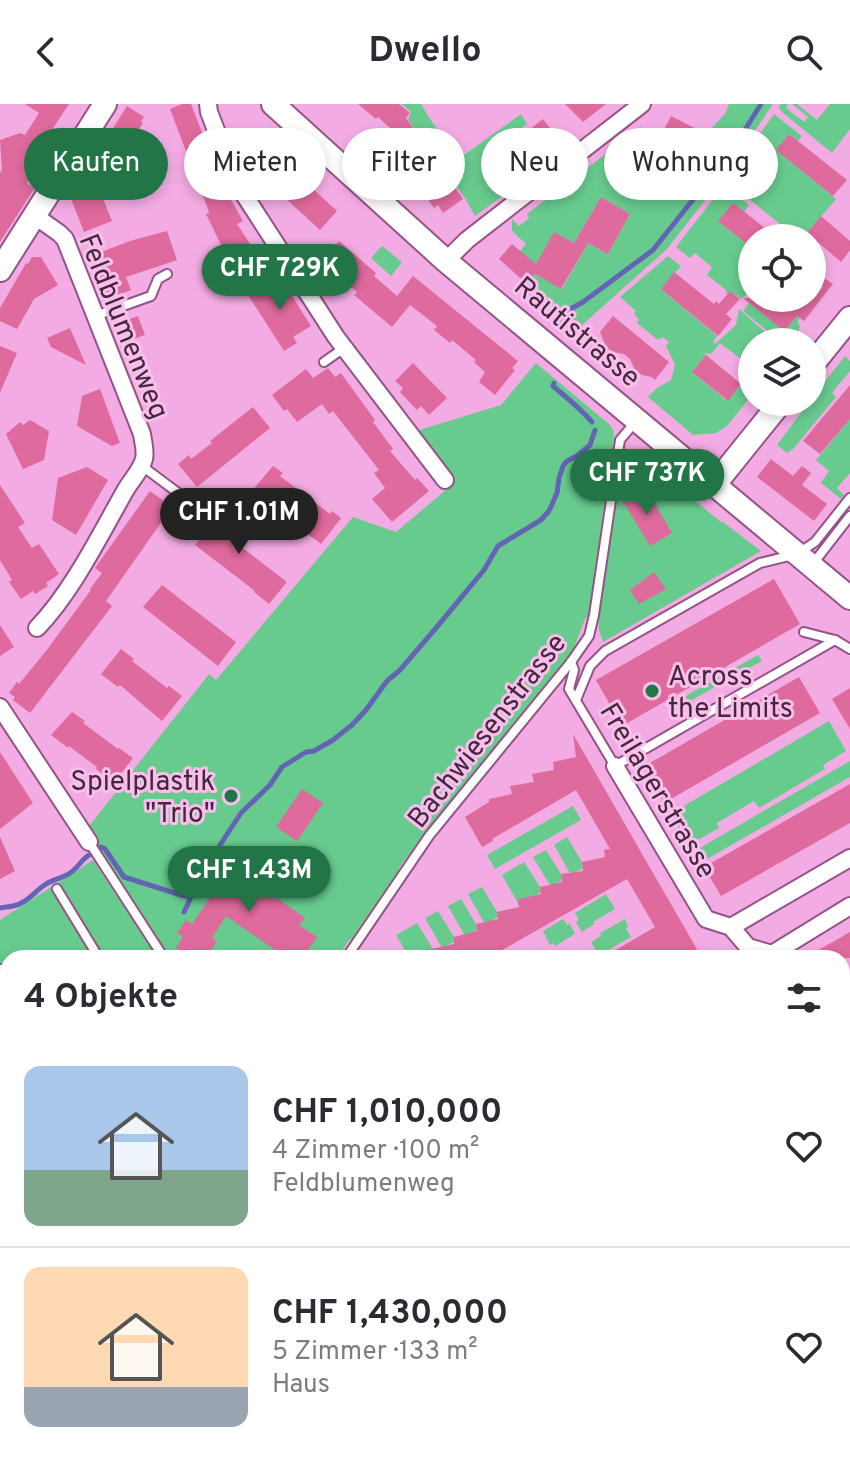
<!DOCTYPE html>
<html lang="de">
<head>
<meta charset="utf-8">
<style>
  body { margin:0; font-family:Overpass,sans-serif; background:#f2f2f3; color:#2b2b33; height:100vh; display:flex; flex-direction:column; font-size:30px; white-space:nowrap }
  * { box-sizing:border-box; margin:0 }
  p { font-size:26px; color:#7c7c81 }
  .icon { flex:none; width:44px; height:44px; fill:none; stroke:currentColor; stroke-width:2; stroke-linecap:round; stroke-linejoin:round }
  .map { position:relative; flex:1; overflow:hidden }
  .details { position:absolute; left:0px; top:846px; width:850px; height:512px; display:flex; flex-direction:column; background:#fff; border-radius:24px 24px 0 0; box-shadow:0 4px 12px #0003 }
  .details>* { flex:none }
  .top-card { position:absolute; left:24px; top:24px; width:802px; height:72px; display:flex; gap:16px }
  .fabs { position:absolute; left:738px; top:120px; display:grid; gap:16px }
  .fabs a { display:grid; place-items:center; width:88px; height:88px; border-radius:50%; background:#fff; box-shadow:0 4px 12px #0003; font-size:40px }
  .price { position:absolute; translate:-50% -68px; padding:0 18px; border-radius:28px; background:#217547; color:#fff; font-size:26px; line-height:52px; filter:drop-shadow(0 2px 4px #0008) }
  .price::after { content:''; position:absolute; left:50%; top:48px; width:24px; height:18px; margin-left:-12px; background:inherit; clip-path:polygon(0 0,100% 0,50% 100%) }
  .price.current { background:#222; color:#fff }
  ul { padding:0; list-style:none }
  li { display:flex; align-items:center; gap:24px; height:200px; padding:0 24px }
  li+li { border-top:2px solid #e1e1e2 }
  li span { display:grid; place-items:center; flex:none; width:224px; height:160px; border-radius:16px; color:#555 }
  li>.icon { margin-inline-start:auto }
  span .icon { width:96px; height:96px; fill:#fffc; stroke-width:1 }
  li b { font-size:34px }
  h2 { display:flex; justify-content:space-between; align-items:center; height:96px; padding:0 24px; font-size:34px }
  .pill { padding:0 28px; border-radius:36px; background:#fff; box-shadow:0 4px 12px #0003; font-size:28px; line-height:72px }
  .pill.current { background:#217547; color:#fff }
  header { display:flex; justify-content:space-between; align-items:center; height:104px; padding:0 24px; background:#fff; font-size:36px; font-weight:700 }
  .map>svg:first-child { display:block }
  .green { fill:#68cb8e }
  .lines { fill:none; stroke-linecap:round; stroke-linejoin:round }
  .stream { stroke:#6365b4; stroke-width:5 }
  .building { fill:#df6a9d }
  .lane-casing { stroke:#945387; stroke-width:12 }
  .street-casing { stroke:#945387; stroke-width:20 }
  .secondary-casing { stroke:#945387; stroke-width:26 }
  .lane { stroke:#fff; stroke-width:8 }
  .street { stroke:#fff; stroke-width:16 }
  .secondary { stroke:#fff; stroke-width:22 }
  .poi-dot { fill:#217547; stroke:#f9beeb; stroke-width:3 }
  .labels { text-anchor:middle; stroke-width:6; stroke-linejoin:round; paint-order:stroke }
  .street-label { font-size:28px; fill:#44273e; stroke:#f9beeb }
  .poi-label { font-size:28px; fill:#44273e; stroke:#f9beeb; text-anchor:start }
</style>
</head>
<body>
<header><svg class="icon" aria-label="back" viewBox="0 0 24 24"><path d="M15 5l-7 7 7 7"/></svg>Dwello<svg class="icon" aria-label="search" viewBox="0 0 24 24"><circle cx="10" cy="10" r="6"/><path d="M15 15l6 6"/></svg></header>
<div class="map">
<svg width="850" height="1358" viewBox="0 0 850 1358">
  <rect width="100%" height="100%" fill="#f3ace3"/>
  <g class="green">
    <polygon points="402,0 421,0 432,18 460,54 521,10 527,20 498,41 501,80 566,29 574,40 475,112 465,94 408,16 411,8"/>
    <polygon points="729,0 773,0 721,76 667,145 572,230 523,191 522,185 535,170 562,185 588,139 608,150 630,110 601,93 574,139 554,129 535,162 520,147 526,140 512,127 512,115 519,122 529,114 527,110 641,23 659,36 650,53 685,70 706,30 725,10"/>
    <polygon points="780,0 788,0 786,4 804,18 808,13 792,0 797,0 817,16 830,0 850,0 850,25 832,49 782,8 779,4"/>
    <polygon points="774,10 802,32 798,37 789,30 777,46 836,95 803,134 798,134 726,77"/>
    <polygon points="724,81 749,101 744,108 733,99 719,117 752,144 752,191 747,190 741,195 730,187 727,190 726,186 707,171 712,163 695,149 690,154 676,143"/>
    <polygon points="382,142 402,158 391,172 371,154"/>
    <polygon points="668,152 681,162 661,185 717,232 713,238 715,240 736,221 739,205 774,236 752,238 752,243 741,255 720,239 711,250 703,249 706,251 692,268 727,297 740,282 752,291 727,322 716,329 693,331 648,293 657,284 671,276 675,261 666,242 669,238 663,233 658,236 637,219 639,215 634,210 636,207 620,193"/>
    <polygon points="749,199 784,227 797,212 799,213 798,219 800,222 796,238 781,238 743,207"/>
    <polygon points="845,252 850,257 850,267 832,289 836,293 793,345 787,349 777,341 809,298 812,298 812,294"/>
    <polygon points="536,259 610,321 613,326 614,332 589,510 585,515 572,549 431,721 399,764 401,768 354,838 350,835 337,854 169,854 86,726 209,570 216,576 353,413 396,428 454,379 413,328 501,301"/>
    <polygon points="850,315 850,369 837,384 844,391 841,395 821,379 829,367 816,356"/>
    <path d="M627 345 634 347 721 418H723L761 447 603 538 599 526 598 512 619 369 622 367C620 358 619 351 627 345Z"/>
    <polygon points="758,551 762,557 672,607 668,602"/>
    <polygon points="829,617 846,647 823,661 825,665 759,704 754,697 717,719 719,724 689,741 670,710"/>
    <polygon points="850,657 850,673 700,759 693,748"/>
    <polygon points="573,702 581,716 495,765 487,751"/>
    <polygon points="567,733 582,758 583,764 571,771 554,741"/>
    <polygon points="546,746 561,770 562,776 551,783 533,753"/>
    <polygon points="93,756 158,854 8,854 8,1232 0,1237 0,816"/>
    <polygon points="524,758 540,783 541,788 519,801 502,771"/>
    <polygon points="482,783 497,808 498,813 485,820 468,790"/>
    <polygon points="606,790 615,805 593,818 594,820 582,828 576,818 579,816 575,809"/>
    <polygon points="461,795 476,820 477,826 465,832 448,802"/>
    <polygon points="438,807 454,833 454,838 442,844 425,814"/>
    <polygon points="563,815 567,821 570,820 575,830 555,842 553,839 550,841 543,827"/>
    <polygon points="625,815 628,822 626,824 631,833 596,853 594,849 596,847 591,838 601,832 600,829"/>
    <polygon points="417,819 433,845 434,850 427,854 410,854 396,831"/>
    <polygon points="18,1350 116,1350 119,1358 16,1358"/>
    <polygon points="541,1350 624,1350 628,1358 531,1358"/>
  </g>
  <g class="lines">
    <g class="stream">
      <polyline points="559,216 563,209 583,198 653,146 722,59 723,50 733,45 761,0"/>
      <path d="M554 279 553 282C567 294 580 304 592 318"/>
      <polyline points="101,743 105,745 124,773 181,791 186,792 193,789"/>
      <path d="M0 804C4 803 9 803 13 802 26 800 35 787 46 780 54 775 63 774 70 769 78 764 81 756 89 751"/>
      <polyline points="184,808 193,789 199,781 205,780 210,774 218,744 241,709 270,681 282,663 306,648 314,647 333,636 352,621 366,606 387,577 400,566 436,524 484,466 498,442 541,416 549,407 557,389 559,374 563,362 567,357 577,352 590,341 595,326"/>
      <polyline points="113,1350 113,1358"/>
    </g>
  </g>
  <g class="building">
    <polygon points="25,0 69,0 44,38 50,42 27,79 34,85 0,138 0,69 2,66 0,36 20,29 25,31 39,9"/>
    <polygon points="182,0 191,0 223,82 243,117 237,120 258,152 233,169 220,150 224,147 206,110 209,108 170,5"/>
    <polygon points="358,0 399,0 410,9 406,14 463,95 443,109 438,101 434,104 398,54 402,52 393,37 399,32 378,13 376,15"/>
    <polygon points="565,0 606,0 583,18"/>
    <polygon points="127,2 144,13 141,18 143,19 133,34 132,33 109,70 91,59"/>
    <polygon points="671,12 706,30 685,70 650,53"/>
    <polygon points="543,15 559,36 501,81 485,60"/>
    <polygon points="789,30 847,76 833,92 776,46"/>
    <polygon points="277,52 337,107 320,126 260,71"/>
    <polygon points="85,81 90,92 100,87 112,117 84,128 70,92 77,90 75,85"/>
    <polygon points="601,93 630,110 608,150 588,139 561,185 535,170 526,179 499,155 512,140 536,160 554,128 574,139"/>
    <polygon points="733,99 751,113 777,134 752,134 752,144 718,117"/>
    <polygon points="821,112 850,137 850,146 841,158 807,129"/>
    <polygon points="167,127 177,156 126,173 131,186 107,195 91,152 130,137"/>
    <polygon points="339,137 376,169 374,172 397,192 413,172 518,257 512,264 515,266 495,291 479,278 485,268 474,258 476,256 452,236 450,239 434,226 437,222 410,201 392,223 354,191 357,188 321,158"/>
    <polygon points="32,153 41,153 58,181 34,195 17,225 0,217 0,204 26,159 28,160"/>
    <polygon points="674,168 714,200 716,197 719,200 730,187 740,195 726,210 732,215 718,232 661,185"/>
    <polygon points="279,171 311,222 293,233 297,239 284,247 248,191"/>
    <polygon points="821,172 833,180 804,217 797,212 784,227 743,194 779,194 794,206 804,194 812,194 812,184"/>
    <polygon points="138,212 145,231 125,238 118,219"/>
    <polygon points="613,212 669,258 655,276 652,273 642,271 635,266 630,255 624,250 613,248 606,243 600,228"/>
    <polygon points="70,224 86,261 51,243 47,234"/>
    <polygon points="0,242 17,249 0,289"/>
    <polygon points="706,251 741,280 728,297 692,268"/>
    <polygon points="413,259 447,294 429,311 421,302 417,306 400,288 403,284 395,277"/>
    <polygon points="328,264 335,273 341,269 375,316 373,318 393,345 390,347 415,376 417,374 429,387 392,418 372,395 385,384 374,369 379,366 333,307 329,310 322,300 297,318 287,305 284,307 272,291 306,265 313,274"/>
    <polygon points="850,281 850,315 820,350 803,337"/>
    <polygon points="100,285 120,339 112,342 77,322 82,292"/>
    <polygon points="253,303 270,324 197,383 178,360 189,351 191,355 212,339 210,337"/>
    <polygon points="30,316 49,327 44,356 23,365 6,330 20,318 23,321"/>
    <polygon points="771,355 793,372 802,362 811,369 802,381 827,400 814,417 757,373"/>
    <polygon points="273,362 283,369 280,372 330,410 332,407 341,414 321,440 306,429 308,427 268,396 266,398 252,387"/>
    <polygon points="87,363 108,376 76,431 52,416 58,374"/>
    <polygon points="0,381 25,419 18,423 32,444 39,440 59,470 46,479 48,482 35,490 33,487 21,495 9,478 12,476 0,456"/>
    <polygon points="150,387 172,403 106,497 112,502 30,609 13,596 15,593 9,589 17,578 19,580 46,547 91,486 90,485 102,469 95,464"/>
    <polygon points="630,387 636,395 648,388 672,429 650,442 621,394"/>
    <polygon points="229,394 243,404 223,429 287,478 269,500 254,488 255,487 195,441"/>
    <polygon points="654,468 666,485 639,500 630,486"/>
    <polygon points="774,475 800,520 622,622 596,576"/>
    <polygon points="162,481 236,538 218,562 143,503"/>
    <polygon points="0,521 14,543 0,552"/>
    <polygon points="121,545 134,555 132,557 167,584 169,582 182,592 162,617 120,581 118,583 101,570"/>
    <polygon points="799,573 820,609 664,699 643,663"/>
    <polygon points="850,584 850,625 832,595"/>
    <polygon points="72,608 85,617 83,619 118,645 119,644 133,654 114,679 96,665 97,663 69,642 68,644 51,631"/>
    <polygon points="573,630 702,854 602,854 655,823 627,775 488,854 414,854 414,849 454,840 454,833 477,827 476,820 498,815 497,808 519,803 518,795 541,790 540,783 562,778 561,770 583,767 582,758 605,753 604,746 610,745 576,686 492,735 493,737 482,743 465,713 489,698 489,695 512,690 510,682 534,678 532,670 554,666 553,658 576,653"/>
    <polygon points="0,648 33,699 0,725"/>
    <polygon points="850,680 850,719 721,792 704,763"/>
    <polygon points="302,685 323,699 297,737 276,723"/>
    <polygon points="0,733 15,767 0,775"/>
    <polygon points="262,743 283,757 264,785 305,814 299,821 317,833 302,854 287,854 226,812 212,834 217,837 208,850 202,847 197,854 188,854 178,848 180,846 176,844 183,833 177,829 186,816 192,820 227,769 239,777"/>
    <polygon points="850,828 850,854 804,854 831,839"/>
  </g>
  <g class="lines">
    <defs>
      <g id="lane">
        <polyline points="95,212 151,192 158,175 167,170"/>
        <polyline points="324,258 344,244"/>
        <polyline points="142,362 205,409 218,393"/>
        <polyline points="812,461 850,412"/>
        <polyline points="804,528 835,536 850,545"/>
        <polyline points="571,558 574,566 569,585 615,662 835,536"/>
        <polyline points="576,596 590,562 605,547 760,459 797,450 815,438 850,394"/>
        <polyline points="89,738 164,854"/>
        <polyline points="57,785 99,854"/>
        <polyline points="346,854 429,732 571,558 589,532 594,511 620,336 636,317"/>
        <polyline points="0,865 8,882"/>
        <polyline points="842,966 850,961"/>
        <polyline points="842,974 850,989"/>
        <polyline points="842,1032 850,1029"/>
        <polyline points="0,1033 8,1041"/>
        <polyline points="0,1175 8,1200"/>
        <polyline points="0,1242 8,1237"/>
        <polyline points="635,1350 640,1358"/>
        <polyline points="375,1358 380,1350"/>
        <polyline points="409,1358 413,1350"/>
      </g>
      <g id="street">
        <polyline points="208,0 209,8 236,78 336,233 445,376"/>
        <path d="M35 112 59 129 65 135 142 330C143 338 146 347 144 355 141 367 131 376 125 387 100 431 72 488 37 524"/>
        <polyline points="446,157 467,136 642,0"/>
        <polyline points="0,603 89,738"/>
        <polyline points="615,662 706,815 731,823 748,843 772,850 775,854"/>
        <polyline points="731,823 850,754"/>
        <polyline points="772,850 850,802"/>
        <polyline points="842,1109 850,1103"/>
        <polyline points="842,1347 850,1345"/>
        <polyline points="799,1358 830,1350"/>
      </g>
      <g id="secondary">
        <polyline points="273,0 446,157 850,494"/>
        <polyline points="0,166 105,0"/>
        <polyline points="812,261 850,214"/>
        <polyline points="715,380 781,298"/>
      </g>
    </defs>
    <use href="#lane" class="lane-casing"/>
    <use href="#street" class="street-casing"/>
    <use href="#secondary" class="secondary-casing"/>
    <use href="#lane" class="lane"/>
    <use href="#street" class="street"/>
    <use href="#secondary" class="secondary"/>
  </g>
  <g class="poi-dot">
    <circle cx="652" cy="587" r="8"/>
    <circle cx="231" cy="692" r="8"/>
  </g>
  <g class="labels">
    <g class="street-label">
      <text transform="translate(125 222) rotate(68)" y="10">Feldblumenweg</text>
      <text transform="translate(578 227) rotate(40)" y="10">Rautistrasse</text>
      <text transform="translate(486 626) rotate(-52)" y="10">Bachwiesenstrasse</text>
      <text transform="translate(659 686) rotate(59)" y="10">Freilagerstrasse</text>
    </g>
    <g class="poi-label">
      <text x="668" y="581">Across<tspan x="668" dy="32">the Limits</tspan></text>
      <text x="215" y="686" text-anchor="end">Spielplastik<tspan x="215" dy="32">"Trio"</tspan></text>
    </g>
  </g>
</svg>
<div class="fabs">
<a><svg class="icon" aria-label="locate" viewBox="0 0 24 24"><circle cx="12" cy="12" r="6"/><path d="M12 2v4M12 18v4M2 12h4M18 12h4"/></svg></a>
<a><svg class="icon" aria-label="layers" viewBox="0 0 24 24"><path d="M12 4l9 5-9 5-9-5zM3 14l9 5 9-5"/></svg></a>
</div>
<b class="price" style="left:280px;top:208px">CHF 729K</b>
<b class="price" style="left:647px;top:413px">CHF 737K</b>
<b class="price current" style="left:239px;top:452px">CHF 1.01M</b>
<b class="price" style="left:249px;top:810px">CHF 1.43M</b>
<div class="top-card">
<a class="pill current">Kaufen</a>
<a class="pill">Mieten</a>
<a class="pill">Filter</a>
<a class="pill">Neu</a>
<a class="pill">Wohnung</a>
</div>
<section class="details">
<h2>4 Objekte<svg class="icon" aria-label="filters" viewBox="0 0 24 24"><path d="M4 7h16M4 17h16"/><circle cx="9" cy="7" r="2"/><circle cx="15" cy="17" r="2"/></svg></h2>
<ul>
<li><span style="background:linear-gradient(#a9c7e8 65%,#7fa58c 0)"><svg class="icon" aria-label="home" viewBox="0 0 24 24"><path d="M3 11l9-7 9 7M6 9v11h12V9"/></svg></span><div><b>CHF 1,010,000</b><p>4 Zimmer · 100 m²</p><p>Feldblumenweg</p></div><svg class="icon" aria-label="heart" viewBox="0 0 24 24"><path d="M12 20l-8-8c-3-5 5-10 8-4 3-6 11-1 8 4z"/></svg></li>
<li><span style="background:linear-gradient(#ffd9b3 75%,#9aa5b1 0)"><svg class="icon" aria-label="home" viewBox="0 0 24 24"><path d="M3 11l9-7 9 7M6 9v11h12V9"/></svg></span><div><b>CHF 1,430,000</b><p>5 Zimmer · 133 m²</p><p>Haus</p></div><svg class="icon" aria-label="heart" viewBox="0 0 24 24"><path d="M12 20l-8-8c-3-5 5-10 8-4 3-6 11-1 8 4z"/></svg></li>
</ul>
</section>
</div>
</body>
</html>
